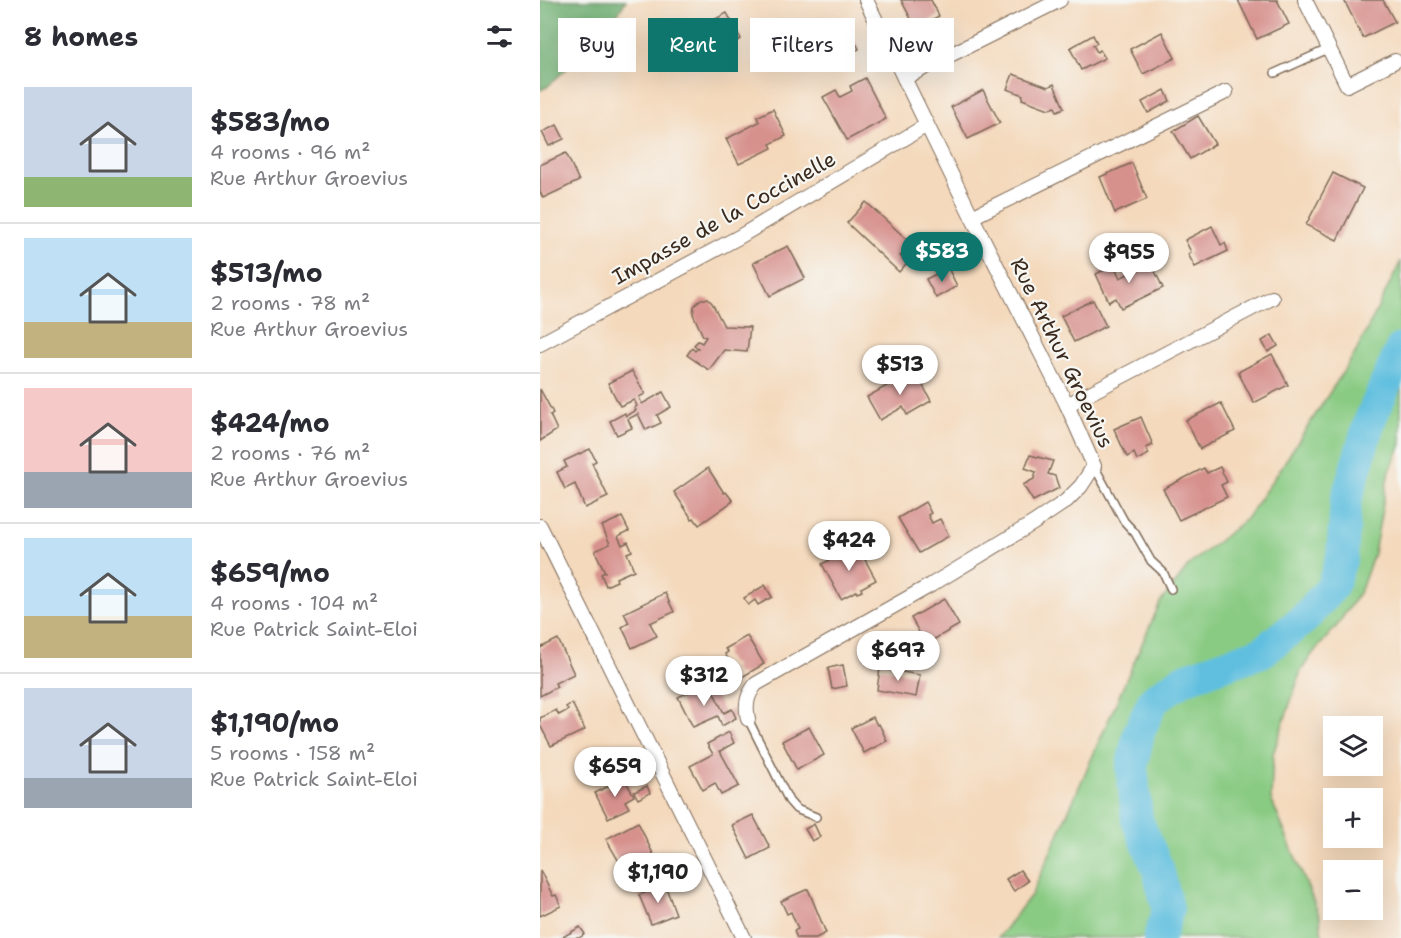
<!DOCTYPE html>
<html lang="en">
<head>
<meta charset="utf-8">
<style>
  body { margin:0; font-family:"Shantell Sans",sans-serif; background:#f2f2f3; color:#2b2b33; height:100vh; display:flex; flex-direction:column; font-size:22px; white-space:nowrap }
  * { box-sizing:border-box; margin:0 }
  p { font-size:20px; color:#7c7c81 }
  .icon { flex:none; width:33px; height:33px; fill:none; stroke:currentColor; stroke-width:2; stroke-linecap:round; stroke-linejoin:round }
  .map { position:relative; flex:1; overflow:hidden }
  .side { display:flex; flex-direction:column; background:#fff; width:540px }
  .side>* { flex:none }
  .hud { position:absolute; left:18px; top:18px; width:570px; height:54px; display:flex; gap:12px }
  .tools { position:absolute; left:783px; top:716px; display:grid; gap:12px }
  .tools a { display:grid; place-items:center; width:60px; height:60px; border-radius:0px; background:#fff; box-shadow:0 6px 24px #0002; font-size:30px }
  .price { position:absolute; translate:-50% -51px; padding:0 14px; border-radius:21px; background:#fff; color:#222; font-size:20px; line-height:39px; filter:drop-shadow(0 2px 3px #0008) }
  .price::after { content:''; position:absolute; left:50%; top:36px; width:18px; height:14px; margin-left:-9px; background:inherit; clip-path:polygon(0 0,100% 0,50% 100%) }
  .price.current { background:#0f766e; color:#fff }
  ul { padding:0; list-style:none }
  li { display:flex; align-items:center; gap:18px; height:150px; padding:0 24px }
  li+li { border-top:2px solid #e1e1e2 }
  li span { display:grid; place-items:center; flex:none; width:168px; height:120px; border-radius:0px; color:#555 }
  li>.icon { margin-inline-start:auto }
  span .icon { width:72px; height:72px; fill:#fffc; stroke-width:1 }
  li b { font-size:26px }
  h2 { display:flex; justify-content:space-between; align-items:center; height:72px; padding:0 24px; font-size:26px }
  .chip { padding:0 21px; border-radius:0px; background:#fff; box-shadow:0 6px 24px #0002; font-size:21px; line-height:54px }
  .chip.current { background:#0f766e; color:#fff }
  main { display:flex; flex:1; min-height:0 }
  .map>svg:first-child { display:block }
  .green { fill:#89cb83; stroke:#627a50; stroke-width:1.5 }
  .forest { fill:#6eaf71; stroke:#546c48; stroke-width:1.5 }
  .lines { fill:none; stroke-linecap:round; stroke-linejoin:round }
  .river { stroke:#61bfdf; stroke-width:32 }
  .building { fill:#d7918d }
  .service-casing { stroke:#7c6755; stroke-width:10 }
  .minor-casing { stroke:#7c6755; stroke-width:16 }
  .service { stroke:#fff; stroke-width:7 }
  .minor { stroke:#fff; stroke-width:14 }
  .labels { text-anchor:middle; stroke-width:4.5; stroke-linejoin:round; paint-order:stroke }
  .street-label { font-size:21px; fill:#3b2a1e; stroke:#f6f6f2 }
</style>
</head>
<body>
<main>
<section class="side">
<h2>8 homes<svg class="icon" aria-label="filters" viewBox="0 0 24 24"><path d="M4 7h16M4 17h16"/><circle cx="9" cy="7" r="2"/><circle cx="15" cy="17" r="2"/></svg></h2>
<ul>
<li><span style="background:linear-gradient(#c9d6e8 75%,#8fb573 0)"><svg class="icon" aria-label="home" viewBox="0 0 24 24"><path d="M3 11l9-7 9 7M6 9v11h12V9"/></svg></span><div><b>$583/mo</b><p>4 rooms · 96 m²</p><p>Rue Arthur Groevius</p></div></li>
<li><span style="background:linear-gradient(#bfe0f5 70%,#c2b280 0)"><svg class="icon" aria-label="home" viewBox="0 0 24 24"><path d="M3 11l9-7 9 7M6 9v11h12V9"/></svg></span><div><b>$513/mo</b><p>2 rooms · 78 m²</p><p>Rue Arthur Groevius</p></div></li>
<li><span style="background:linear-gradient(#f6c9c9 70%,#9aa5b1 0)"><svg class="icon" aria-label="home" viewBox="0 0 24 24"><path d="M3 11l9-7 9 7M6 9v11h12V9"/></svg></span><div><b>$424/mo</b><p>2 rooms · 76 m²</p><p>Rue Arthur Groevius</p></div></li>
<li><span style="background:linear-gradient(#bfe0f5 65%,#c2b280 0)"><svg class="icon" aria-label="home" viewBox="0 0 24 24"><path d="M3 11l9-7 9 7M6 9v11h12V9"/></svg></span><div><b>$659/mo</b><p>4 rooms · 104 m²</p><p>Rue Patrick Saint-Eloi</p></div></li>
<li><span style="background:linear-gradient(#c9d6e8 75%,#9aa5b1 0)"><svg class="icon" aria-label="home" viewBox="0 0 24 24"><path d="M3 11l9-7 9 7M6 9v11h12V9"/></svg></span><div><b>$1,190/mo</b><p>5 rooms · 158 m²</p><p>Rue Patrick Saint-Eloi</p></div></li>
</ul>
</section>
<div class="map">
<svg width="861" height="938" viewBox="0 0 861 938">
  <rect width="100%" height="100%" fill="#f6f6f2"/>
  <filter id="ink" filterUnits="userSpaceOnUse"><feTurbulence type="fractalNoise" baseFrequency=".0167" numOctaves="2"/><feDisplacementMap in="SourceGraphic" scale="12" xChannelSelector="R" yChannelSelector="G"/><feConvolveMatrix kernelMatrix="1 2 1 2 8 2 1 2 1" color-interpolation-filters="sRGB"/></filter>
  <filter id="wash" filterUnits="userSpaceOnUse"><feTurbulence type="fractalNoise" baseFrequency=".008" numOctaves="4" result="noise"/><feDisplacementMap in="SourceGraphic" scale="24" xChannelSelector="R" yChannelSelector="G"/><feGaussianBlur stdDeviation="1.35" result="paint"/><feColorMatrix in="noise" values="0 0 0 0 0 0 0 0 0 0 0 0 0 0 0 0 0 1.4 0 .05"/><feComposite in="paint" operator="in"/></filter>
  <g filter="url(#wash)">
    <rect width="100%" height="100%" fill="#f4d9bc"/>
    <polygon class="green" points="861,261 861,444 848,476 834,553 821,590 796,627 773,653 761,671 733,754 731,799 780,917 782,938 458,938 492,894 620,603 650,564 706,519 741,468 816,352"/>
    <path class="forest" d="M0 0H86C69 34 34 61 7 87L0 90Z"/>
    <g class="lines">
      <polyline class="river" points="619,938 628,909 618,869 597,820 592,766 599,732 614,699 644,679 722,652 764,619 792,587 802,557 806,501 830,420 861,349"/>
    </g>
    <g id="blocks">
      <g class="building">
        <polygon points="361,0 391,0 399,16 376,28"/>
        <polygon points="698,0 737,0 749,24 717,39"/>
        <polygon points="804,0 843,0 855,22 823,38"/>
        <polygon points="187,13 201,39 165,58 152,34 158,31 156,29"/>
        <polygon points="308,28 319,49 285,66 275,48"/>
        <polygon points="622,32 635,58 603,74 590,49"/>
        <polygon points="553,35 557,43 553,45 557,52 560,50 565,58 541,70 530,48"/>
        <polygon points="473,74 508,87 514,84 524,108 517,111 515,107 509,109 482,99 483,95 467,89"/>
        <polygon points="325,78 346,119 307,140 283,97 296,90 300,97 312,91 310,86"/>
        <polygon points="443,90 460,123 428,139 411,107"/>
        <polygon points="625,90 630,101 608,113 602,102"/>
        <polygon points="233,109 246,136 230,144 232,148 199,164 186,139 219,122 217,117"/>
        <polygon points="658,116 675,144 650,159 633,131"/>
        <polygon points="17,125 24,139 9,146 2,132"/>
        <polygon points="26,153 39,181 3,198 0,192 0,165"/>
        <polygon points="592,163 607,199 575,213 560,177"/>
        <polygon points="793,173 823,188 797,240 766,225"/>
        <polygon points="326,202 372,244 360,256 367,263 359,272 307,223"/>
        <polygon points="672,226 681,245 685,243 688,251 655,267 648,254 651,252 645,240"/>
        <polygon points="248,246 265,278 230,296 213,263"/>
        <polygon points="611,263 623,288 581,308 576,298 569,302 556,274 574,265 580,278"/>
        <polygon points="408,268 417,286 396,298 386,279"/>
        <polygon points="161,299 168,299 172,303 184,326 210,327 207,352 184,350 169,370 147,355 152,348 155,351 158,348 154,345 158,341 162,343 166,337 163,336 153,314 154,306"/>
        <polygon points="553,300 566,326 534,342 521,316"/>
        <polygon points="732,335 738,346 728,352 722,341"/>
        <polygon points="732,354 748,385 714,403 698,372"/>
        <polygon points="375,370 391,401 367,415 363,407 340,420 327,397"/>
        <polygon points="92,371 105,394 99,397 102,404 123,392 131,407 117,415 121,423 106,430 98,414 88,419 92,428 77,435 70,421 85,413 86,416 96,410 94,408 97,406 94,400 80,406 68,383"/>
        <polygon points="0,389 13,413 10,415 17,430 0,441"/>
        <polygon points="681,403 695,431 660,449 646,420"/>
        <polygon points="601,417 613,445 606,448 609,454 597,460 594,453 587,457 574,429"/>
        <polygon points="50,449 56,461 52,463 68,497 45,508 35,484 25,489 17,472 27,467 24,461"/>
        <polygon points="490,455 513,461 508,474 515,476 519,488 493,501 483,485 494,479 496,472 485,468"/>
        <polygon points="680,467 687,482 681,485 687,497 639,520 623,489 664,468 667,473"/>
        <polygon points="168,468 184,493 186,492 193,501 159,525 154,518 152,519 134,492"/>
        <polygon points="385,502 391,513 388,515 392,523 400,519 409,536 379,553 358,518"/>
        <polygon points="82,517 89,531 78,536 82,545 88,542 92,551 87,553 94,570 76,578 77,581 66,586 61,574 65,572 55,551 70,544 62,526"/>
        <polygon points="317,545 336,580 321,588 322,591 317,593 316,591 301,599 282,564"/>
        <polygon points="225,585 232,597 218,605 215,600 208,605 204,598"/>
        <polygon points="125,593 134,612 110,623 117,636 92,648 82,627 89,623 84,613"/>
        <polygon points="404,599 419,625 386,644 371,618"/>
        <polygon points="207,636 224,664 202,677 200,673 198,675 193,668 196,666 193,663 191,664 185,654 188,652 185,649"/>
        <polygon points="18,639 34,674 15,683 17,687 0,696 0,648"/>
        <polygon points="303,665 307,686 292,689 288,668"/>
        <polygon points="340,668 380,675 376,697 337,690"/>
        <polygon points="169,683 184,713 192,709 196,718 182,726 178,716 153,727 138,697"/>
        <polygon points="32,703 45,730 11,746 0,725 0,718 16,710 19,715 28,710 26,707"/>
        <polygon points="333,717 337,725 339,724 347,741 324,753 311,728"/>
        <polygon points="269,727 284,755 257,770 242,741"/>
        <polygon points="189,732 194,743 180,751 199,786 181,795 175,783 163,790 150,766 173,754 167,744"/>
        <polygon points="84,778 94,796 85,801 89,808 68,818 55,793"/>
        <polygon points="107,786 110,793 98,799 94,792"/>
        <polygon points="213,815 230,848 209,859 192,825"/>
        <polygon points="98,822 114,856 92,867 89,860 81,865 66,839"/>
        <polygon points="274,824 280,837 272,841 265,829"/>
        <polygon points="0,870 13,896 16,895 21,906 0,916"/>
        <polygon points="480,870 488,881 474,891 466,879"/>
        <polygon points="125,885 136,914 111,924 99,895"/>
        <polygon points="268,889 286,933 276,938 257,938 254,931 258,929 251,912 247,914 241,901"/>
        <polygon points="40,927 45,934 39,938 21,938"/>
      </g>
    </g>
  </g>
  <g filter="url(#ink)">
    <use href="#blocks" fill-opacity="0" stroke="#7c6755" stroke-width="1.5"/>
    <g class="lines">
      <defs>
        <g id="service">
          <polyline points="735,73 788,49"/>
          <polyline points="554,466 584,521 595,533 611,561 623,572 631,589"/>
          <polyline points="208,719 249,801 256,809 276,817"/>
        </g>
        <g id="minor">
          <polyline points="765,0 807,85 855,61"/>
          <polyline points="364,78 520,0"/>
          <polyline points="432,217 686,92"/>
          <polyline points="0,344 199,237 387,125"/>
          <polyline points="527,405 732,298"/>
          <polyline points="0,526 204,938"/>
          <path d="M208 719C205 705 207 695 216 684L391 585 495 522 526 501 541 486 554 466 527 405 432 217 326 0"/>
        </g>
      </defs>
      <use href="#service" class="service-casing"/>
      <use href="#minor" class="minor-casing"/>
      <use href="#service" class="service"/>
      <use href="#minor" class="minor"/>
    </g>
  </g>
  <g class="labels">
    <g class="street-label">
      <text transform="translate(184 218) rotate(-29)" y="7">Impasse de la Coccinelle</text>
      <text transform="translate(522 353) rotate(64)" y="7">Rue Arthur Groevius</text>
    </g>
  </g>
</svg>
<div class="tools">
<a><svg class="icon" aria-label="layers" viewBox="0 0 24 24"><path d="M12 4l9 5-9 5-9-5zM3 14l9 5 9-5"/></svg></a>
<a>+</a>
<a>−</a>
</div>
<b class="price current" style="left:402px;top:283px">$583</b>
<b class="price" style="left:589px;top:284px">$955</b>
<b class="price" style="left:360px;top:396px">$513</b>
<b class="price" style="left:309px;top:572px">$424</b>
<b class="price" style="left:358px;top:682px">$697</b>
<b class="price" style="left:164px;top:707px">$312</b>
<b class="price" style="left:75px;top:798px">$659</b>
<b class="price" style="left:118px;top:904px">$1,190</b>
<div class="hud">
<a class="chip">Buy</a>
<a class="chip current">Rent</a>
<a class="chip">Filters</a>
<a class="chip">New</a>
</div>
</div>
</main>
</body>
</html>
